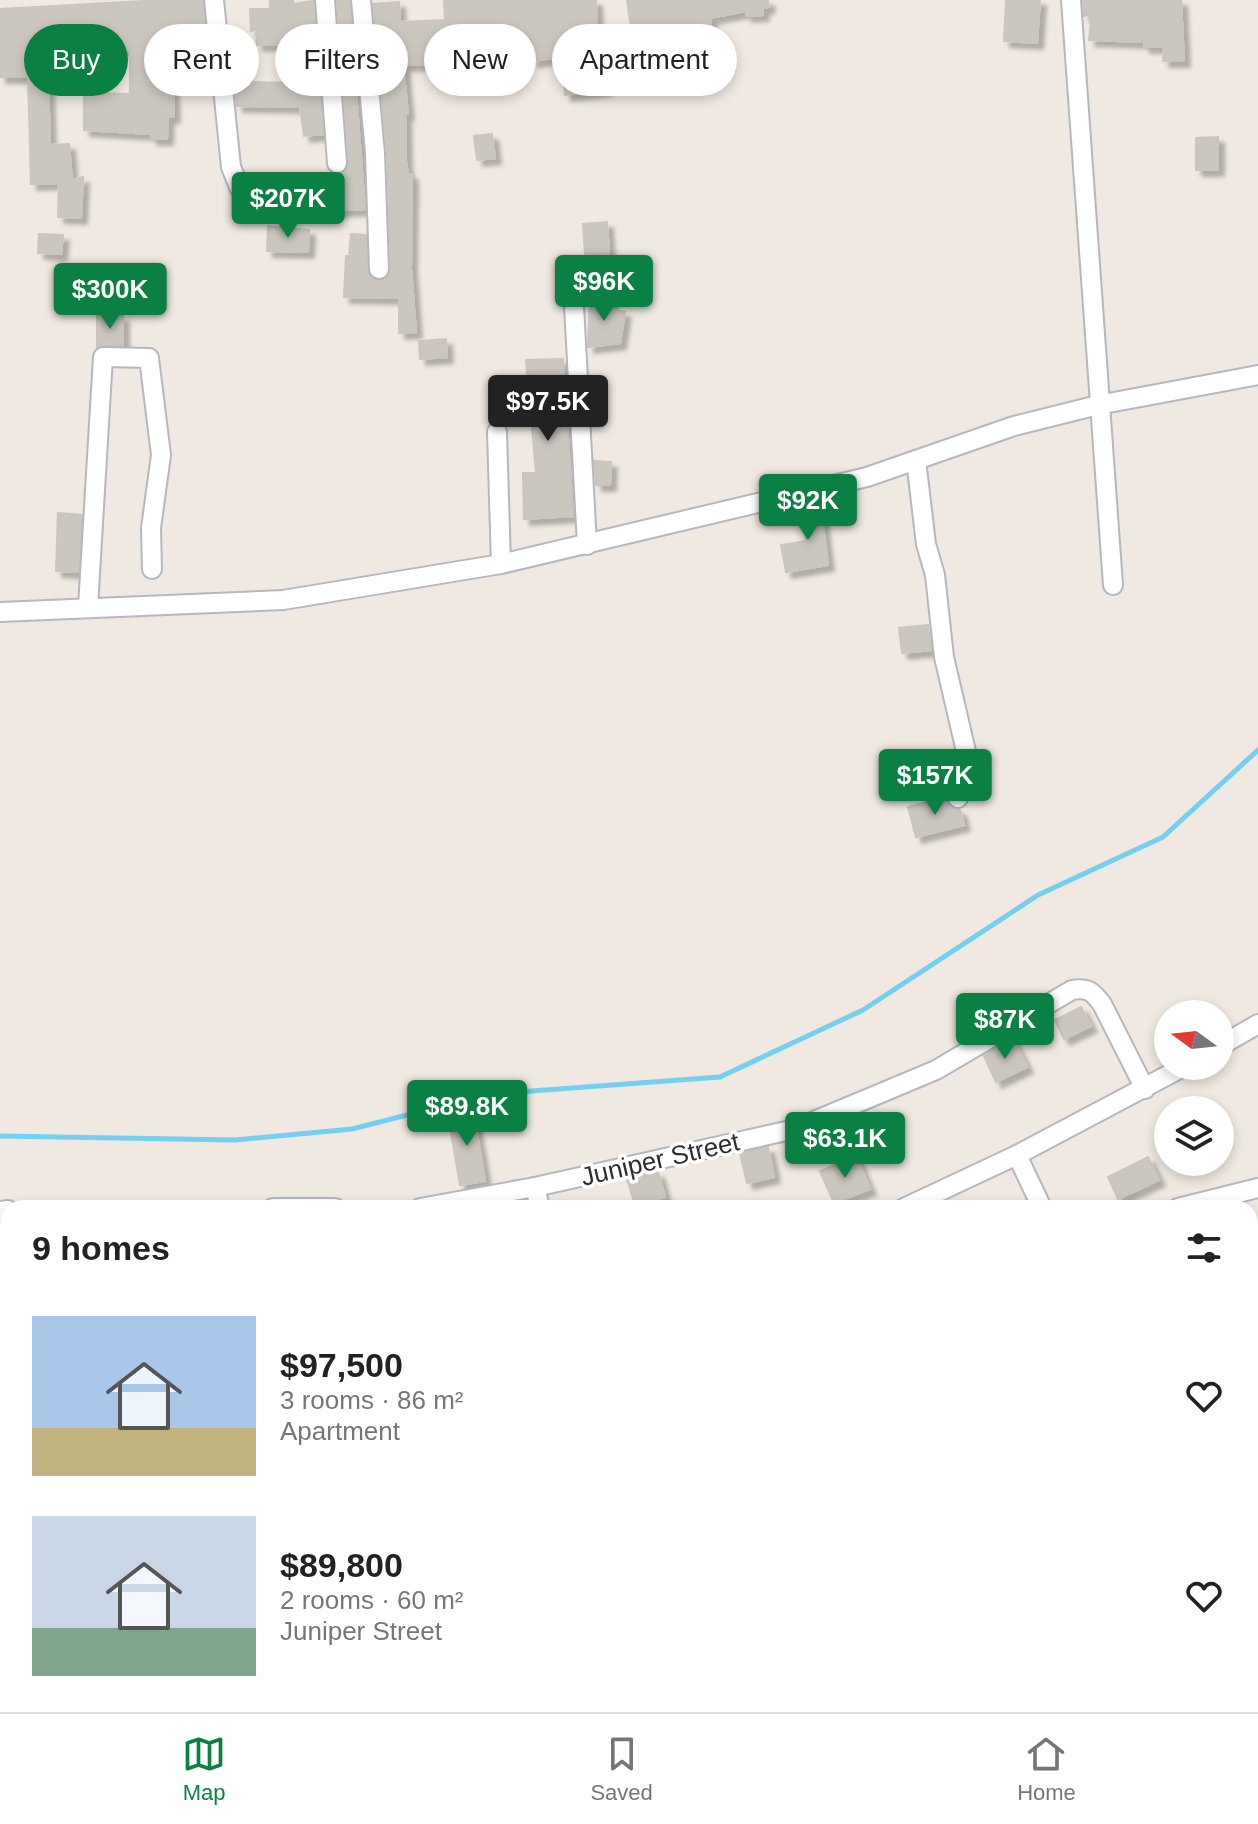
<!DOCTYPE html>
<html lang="en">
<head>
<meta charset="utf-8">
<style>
  body { margin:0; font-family:Arial,sans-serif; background:#f2f2f2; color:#222; height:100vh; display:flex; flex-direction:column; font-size:30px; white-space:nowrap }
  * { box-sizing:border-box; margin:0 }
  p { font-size:26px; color:#767676 }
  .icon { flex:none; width:44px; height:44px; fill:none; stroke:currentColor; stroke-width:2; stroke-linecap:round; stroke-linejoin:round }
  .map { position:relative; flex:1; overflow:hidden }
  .side { position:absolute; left:0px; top:1200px; width:1258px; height:512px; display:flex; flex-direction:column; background:#fff; border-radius:24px 24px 0 0; box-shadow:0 4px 12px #0003 }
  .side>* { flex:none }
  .guide { position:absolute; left:24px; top:24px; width:800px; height:72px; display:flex; gap:16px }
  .needle { width:52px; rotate:285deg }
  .controls { position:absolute; left:1154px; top:1000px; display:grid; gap:16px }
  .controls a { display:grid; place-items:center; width:80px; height:80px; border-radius:50%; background:#fff; box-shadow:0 4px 12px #0003; font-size:40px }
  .price { position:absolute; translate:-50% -68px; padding:0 18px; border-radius:8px; background:#0b8043; color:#fff; font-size:26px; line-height:52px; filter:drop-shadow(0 2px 4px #0008) }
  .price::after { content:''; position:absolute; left:50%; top:48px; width:24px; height:18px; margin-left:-12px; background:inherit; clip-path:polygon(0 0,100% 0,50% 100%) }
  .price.active { background:#222; color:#fff }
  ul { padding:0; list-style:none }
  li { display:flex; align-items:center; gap:24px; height:200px; padding:0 32px }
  li span { display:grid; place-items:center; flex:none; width:224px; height:160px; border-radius:0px; color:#555 }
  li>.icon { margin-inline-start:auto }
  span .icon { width:96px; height:96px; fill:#fffc; stroke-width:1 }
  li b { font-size:34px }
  h2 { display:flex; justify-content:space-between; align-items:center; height:96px; padding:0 32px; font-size:34px }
  .chip { padding:0 28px; border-radius:36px; background:#fff; box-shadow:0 4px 12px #0003; font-size:28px; line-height:72px }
  .chip.active { background:#0b8043; color:#fff }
  .menu { display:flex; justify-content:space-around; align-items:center; height:112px; border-top:2px solid #e0e0e0; background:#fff; font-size:22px; color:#767676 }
  .menu a { display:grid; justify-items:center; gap:4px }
  .menu .active { color:#0b8043 }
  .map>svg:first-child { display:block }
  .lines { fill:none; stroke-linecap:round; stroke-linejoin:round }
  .stream { stroke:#75cff0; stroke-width:5 }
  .building { fill:#cbc7bf; stroke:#cbc5ba; stroke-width:2; filter:url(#shadow) }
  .minor-casing { stroke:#b4b7c1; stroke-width:22 }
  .minor { stroke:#fff; stroke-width:18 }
  .labels { text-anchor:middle; stroke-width:7; stroke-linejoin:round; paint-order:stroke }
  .street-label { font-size:26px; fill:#2e2e2e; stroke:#fff }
</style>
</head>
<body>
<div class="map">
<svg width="1258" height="1712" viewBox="0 0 1258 1712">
  <defs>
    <filter id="shadow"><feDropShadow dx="6" dy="6" stdDeviation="2" flood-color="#0004"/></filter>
  </defs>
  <rect width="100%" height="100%" fill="#efe9e1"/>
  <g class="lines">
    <g class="stream">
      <polyline points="0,1136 235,1140 352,1129 490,1094 720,1077 863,1010 1038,895 1163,837 1258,750"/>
      <polyline points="1250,1280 1258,1279"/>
      <polyline points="160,1712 176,1704"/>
    </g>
  </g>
  <g class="building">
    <polygon points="162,0 202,0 207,50 184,52 185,64 172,65 174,117 168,117 167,139 151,139 151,134 84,130 84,93 130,94 130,50 79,54 79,80 48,80 50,145 69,144 72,180 83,177 81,218 58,217 59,183 31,184 28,77 0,77 0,9"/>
    <polygon points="270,0 293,0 293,4 313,1 323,134 304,136 300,107 237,106 235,87 251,86 251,82 289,83 288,44 257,45 256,29 251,31 250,9 270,9"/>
    <polygon points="337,0 349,0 365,209 311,212 312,187 343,188 342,174 349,163"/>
    <polygon points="444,0 596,0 598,53 602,53 606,90 565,95 561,57 532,61 533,37 427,47 428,64 403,65 408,114 405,114 406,161 408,174 412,174 411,268 416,332 399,333 399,298 344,297 346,256 349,256 351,234 366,235 367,269 373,279 385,280 391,269 387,152 373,4 399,2 400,22 445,20"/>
    <polygon points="627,0 768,0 769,7 763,8 763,15 746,16 746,11 710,18 714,68 693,70 690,27 654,27 655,40 633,42"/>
    <polygon points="1006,0 1040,0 1037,43 1004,41"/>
    <polygon points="1083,0 1181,0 1184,61 1163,61 1164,47 1144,47 1144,42 1089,40 1092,14 1084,16"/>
    <polygon points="492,134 495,158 477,160 474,136"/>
    <polygon points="1218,137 1218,170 1196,170 1196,138"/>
    <polygon points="607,222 609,253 585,254 583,224"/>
    <polygon points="268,226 309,230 308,252 267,251"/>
    <polygon points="39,234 63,235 61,254 38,253"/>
    <polygon points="590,297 611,297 612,309 625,312 620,343 588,347"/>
    <polygon points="97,315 123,316 123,345 97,347"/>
    <polygon points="446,339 447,357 420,359 419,341"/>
    <polygon points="563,359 573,516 524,519 523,473 536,473 526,360"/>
    <polygon points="594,461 611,462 610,485 596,485"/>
    <polygon points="820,501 828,565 786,572 781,545 806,541 799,506"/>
    <polygon points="58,513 82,515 78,572 56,571"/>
    <polygon points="928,625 931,650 902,653 899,628"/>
    <polygon points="946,797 950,807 960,810 964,825 916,837 908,807"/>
    <polygon points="1081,1007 1091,1026 1064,1039 1055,1020"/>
    <polygon points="1013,1039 1027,1067 996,1082 984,1056"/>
    <polygon points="473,1110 485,1181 460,1185 448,1115"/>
    <polygon points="768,1147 774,1177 747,1183 740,1153"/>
    <polygon points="856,1156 870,1189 834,1203 820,1171"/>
    <polygon points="1148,1157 1159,1180 1118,1199 1108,1177"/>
    <polygon points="658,1172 665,1197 635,1205 627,1179"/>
  </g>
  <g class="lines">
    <defs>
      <g id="minor">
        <polyline points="214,0 231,167 240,189 256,201"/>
        <polyline points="325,0 337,163"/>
        <polyline points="361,0 375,153 379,269"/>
        <polyline points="1071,0 1113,585"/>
        <polyline points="574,306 587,545"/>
        <polyline points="497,432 501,564"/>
        <polyline points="916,460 926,544 935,575 944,657 968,760 958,798"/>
        <polyline points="88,607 103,357 149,358 161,455 151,528 152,569"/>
        <polyline points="0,612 283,600 501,564 867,477 1014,426 1098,405 1258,375"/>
        <polyline points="1220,1046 1258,1024"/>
        <polyline points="1017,1155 1042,1208"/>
        <polyline points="535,1187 540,1208"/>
        <polyline points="273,1208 335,1208"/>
        <path d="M420 1208 535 1187 795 1129 936 1070 1072 990C1088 987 1093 992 1102 1004L1145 1089"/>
        <polyline points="904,1208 1017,1155 1185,1066"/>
        <polyline points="1178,1208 1258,1188"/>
        <polyline points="0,1211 8,1210"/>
        <polyline points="0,1334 8,1407"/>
        <polyline points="0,1426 8,1421"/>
        <polyline points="0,1570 8,1565"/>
        <polyline points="8,1712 21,1704"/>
        <polyline points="285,1712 296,1704"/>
        <polyline points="545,1712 586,1704"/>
        <polyline points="629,1712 630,1704"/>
        <polyline points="755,1712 756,1704"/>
        <polyline points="887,1712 914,1708"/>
        <polyline points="1041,1712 1041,1704"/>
      </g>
    </defs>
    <use href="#minor" class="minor-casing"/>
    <use href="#minor" class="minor"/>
  </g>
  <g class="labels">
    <g class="street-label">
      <text transform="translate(660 1159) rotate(-13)" y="9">Juniper Street</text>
    </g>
  </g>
</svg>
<div class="controls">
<a><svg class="needle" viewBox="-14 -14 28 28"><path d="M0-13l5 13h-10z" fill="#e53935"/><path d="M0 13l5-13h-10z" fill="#767676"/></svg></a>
<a><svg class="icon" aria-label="layers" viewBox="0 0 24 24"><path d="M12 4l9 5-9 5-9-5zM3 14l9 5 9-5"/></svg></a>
</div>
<b class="price" style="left:288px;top:240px">$207K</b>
<b class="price" style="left:604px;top:323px">$96K</b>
<b class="price" style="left:110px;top:331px">$300K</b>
<b class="price active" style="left:548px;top:443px">$97.5K</b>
<b class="price" style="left:808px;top:542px">$92K</b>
<b class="price" style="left:935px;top:817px">$157K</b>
<b class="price" style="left:1005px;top:1061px">$87K</b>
<b class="price" style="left:467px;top:1148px">$89.8K</b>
<b class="price" style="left:845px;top:1180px">$63.1K</b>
<div class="guide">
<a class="chip active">Buy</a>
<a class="chip">Rent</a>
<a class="chip">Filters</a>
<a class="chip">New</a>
<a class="chip">Apartment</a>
</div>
<section class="side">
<h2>9 homes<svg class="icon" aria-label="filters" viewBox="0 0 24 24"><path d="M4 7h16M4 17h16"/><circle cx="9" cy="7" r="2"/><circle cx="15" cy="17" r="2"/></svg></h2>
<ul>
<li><span style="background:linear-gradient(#a9c7e8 70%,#c2b280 0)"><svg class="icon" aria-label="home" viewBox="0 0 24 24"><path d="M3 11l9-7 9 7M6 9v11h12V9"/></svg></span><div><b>$97,500</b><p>3 rooms · 86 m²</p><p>Apartment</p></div><svg class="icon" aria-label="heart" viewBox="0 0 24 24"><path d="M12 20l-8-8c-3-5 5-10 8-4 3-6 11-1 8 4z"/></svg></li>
<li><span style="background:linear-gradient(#c9d6e8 70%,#7fa58c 0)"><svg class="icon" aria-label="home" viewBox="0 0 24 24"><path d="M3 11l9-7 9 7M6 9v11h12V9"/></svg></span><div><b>$89,800</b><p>2 rooms · 60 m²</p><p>Juniper Street</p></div><svg class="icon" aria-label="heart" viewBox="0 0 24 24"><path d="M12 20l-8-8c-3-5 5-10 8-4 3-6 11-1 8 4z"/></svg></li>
</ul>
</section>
</div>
<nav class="menu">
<a class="active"><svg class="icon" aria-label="map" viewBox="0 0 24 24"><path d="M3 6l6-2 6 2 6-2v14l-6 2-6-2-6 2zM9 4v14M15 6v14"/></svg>Map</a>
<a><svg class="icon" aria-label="saved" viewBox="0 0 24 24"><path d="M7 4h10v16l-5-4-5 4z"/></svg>Saved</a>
<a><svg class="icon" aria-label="home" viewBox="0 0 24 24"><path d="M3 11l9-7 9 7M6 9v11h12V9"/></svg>Home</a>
</nav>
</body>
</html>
